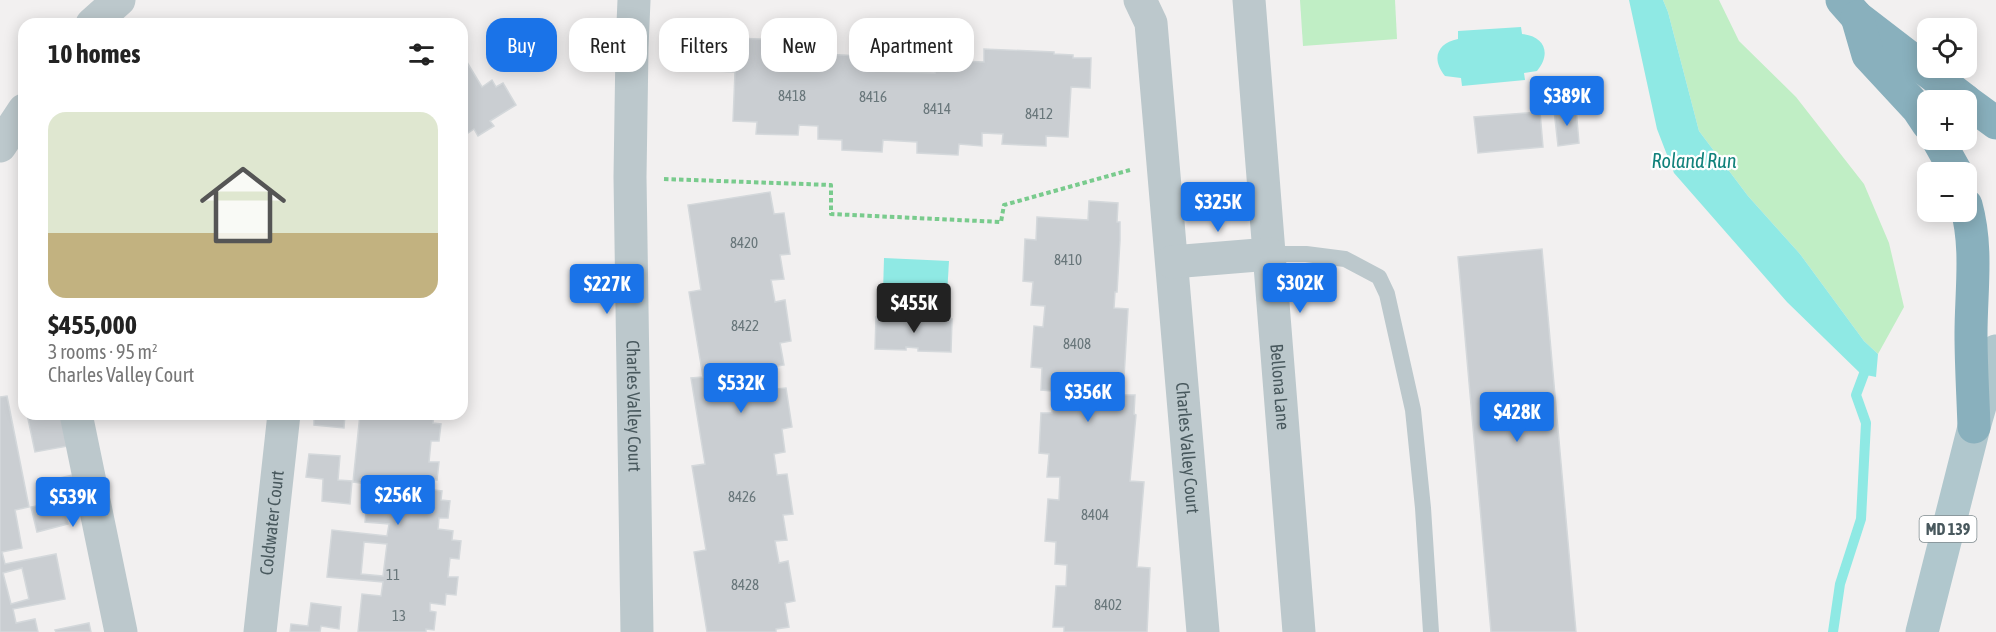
<!DOCTYPE html>
<html lang="en">
<head>
<meta charset="utf-8">
<style>
  body { margin:0; font-family:"Asap Condensed",sans-serif; background:#f2f2f2; color:#222; height:100vh; display:flex; flex-direction:column; font-size:22px; white-space:nowrap }
  * { box-sizing:border-box; margin:0 }
  p { font-size:20px; color:#767676 }
  .icon { flex:none; width:33px; height:33px; fill:none; stroke:currentColor; stroke-width:2; stroke-linecap:round; stroke-linejoin:round }
  .map { position:relative; flex:1; overflow:hidden }
  .sheet { position:absolute; left:18px; top:18px; width:450px; height:402px; display:flex; flex-direction:column; background:#fff; border-radius:18px; box-shadow:0 3px 15px #0003 }
  .sheet>* { flex:none }
  .top-card { position:absolute; left:486px; top:18px; width:570px; height:54px; display:flex; gap:12px }
  .tools { position:absolute; left:1917px; top:18px; display:grid; gap:12px }
  .tools a { display:grid; place-items:center; width:60px; height:60px; border-radius:12px; background:#fff; box-shadow:0 3px 15px #0003; font-size:30px }
  .price { position:absolute; translate:-50% -51px; padding:0 14px; border-radius:6px; background:#1a73e8; color:#fff; font-size:20px; line-height:39px; filter:drop-shadow(0 2px 3px #0008) }
  .price::after { content:''; position:absolute; left:50%; top:36px; width:18px; height:14px; margin-left:-9px; background:inherit; clip-path:polygon(0 0,100% 0,50% 100%) }
  .price.current { background:#222; color:#fff }
  ul { padding:0; list-style:none }
  li { display:grid; align-content:center; gap:12px; height:318px; padding:0 30px }
  li span { display:grid; place-items:center; height:186px; border-radius:18px; color:#555 }
  li>.icon { margin-inline-start:auto }
  span .icon { width:108px; height:108px; fill:#fffc; stroke-width:1 }
  li b { font-size:26px }
  h2 { display:flex; justify-content:space-between; align-items:center; height:72px; padding:0 30px; font-size:26px }
  .chip { padding:0 21px; border-radius:18px; background:#fff; box-shadow:0 3px 15px #0003; font-size:21px; line-height:54px }
  .chip.current { background:#1a73e8; color:#fff }
  .map>svg:first-child { display:block }
  .green { fill:#c0eec5 }
  .water { fill:#8fe9e4 }
  .lines { fill:none; stroke-linecap:round; stroke-linejoin:round }
  .stream { stroke:#8fe9e4; stroke-width:10 }
  .building { fill:#caced2; stroke:#d4d8db; stroke-width:1.5; fill-rule:evenodd }
  .path { stroke:#79cb8d; stroke-width:4; stroke-dasharray:4.5 3; stroke-linecap:butt }
  .service { stroke:#bcc8cc; stroke-width:16 }
  .minor { stroke:#bcc8cc; stroke-width:33 }
  .primary { stroke:#b0c7cd; stroke-width:33 }
  .motorway { stroke:#89b0bd; stroke-width:33 }
  .labels { text-anchor:middle; stroke-width:4.5; stroke-linejoin:round; paint-order:stroke }
  .number-label { font-size:15px; fill:#68767a }
  .shield { fill:#fff; stroke:#7f8a8e; stroke-width:1.5 }
  .shield-label { font-size:16px; font-weight:bold; fill:#48585d }
  .street-label { font-size:18px; fill:#48585d; stroke:#fff }
  .water-label { font-size:20px; font-style:italic; fill:#11827b; stroke:#fff }
</style>
</head>
<body>
<div class="map">
<svg width="1996" height="632" viewBox="0 0 1996 632">
  <rect width="100%" height="100%" fill="#f2f0f0"/>
  <g class="green">
    <polygon points="1300,0 1395,0 1397,39 1303,46"/>
    <polygon points="1663,0 1719,0 1739,41 1796,97 1864,184 1889,243 1904,307 1878,354 1864,341 1800,254 1748,196 1699,131 1668,12"/>
  </g>
  <g class="water">
    <polygon points="1629,0 1663,0 1668,12 1699,131 1748,196 1800,254 1864,341 1878,354 1876,377 1861,374 1787,302 1674,173 1657,129"/>
    <path d="M1521 27 1522 34C1544 36 1552 53 1537 71L1524 73 1525 80 1462 86 1461 78 1445 76C1431 59 1437 43 1458 39V31Z"/>
    <polygon points="884,258 949,261 947,295 883,292"/>
  </g>
  <g class="lines">
    <polyline class="stream" points="1833,632 1840,584 1861,519 1866,423 1856,395 1868,363"/>
  </g>
  <g class="building">
    <polygon points="737,38 825,42 825,54 875,57 874,71 935,73 935,60 984,62 984,49 1054,52 1054,54 1073,55 1073,58 1091,58 1090,88 1071,87 1068,137 1046,136 1046,146 1002,144 1003,134 982,133 982,146 959,144 958,155 917,153 917,142 883,140 882,152 842,150 842,140 818,139 818,126 799,125 798,135 756,134 757,122 733,121 735,72 717,71 718,41 737,42"/>
    <polygon points="462,54 482,87 492,80 496,87 503,83 516,105 490,121 494,126 478,136 474,129 462,137"/>
    <polygon points="1576,108 1579,143 1558,146 1554,110"/>
    <polygon points="1540,112 1543,147 1478,153 1474,117"/>
    <polygon points="770,192 774,214 784,213 790,254 780,255 784,279 771,280 775,302 785,300 791,341 780,343 784,365 772,367 775,389 786,388 792,427 782,429 785,452 774,454 777,475 787,474 793,514 783,515 787,540 775,541 779,563 788,561 795,601 785,603 789,627 776,629 776,632 707,632 694,552 706,550 692,466 705,464 691,378 703,377 689,292 701,290 688,205"/>
    <polygon points="1089,201 1118,203 1117,222 1120,222 1120,240 1117,292 1115,292 1114,308 1128,309 1123,395 1135,395 1134,414 1136,415 1130,481 1144,482 1137,567 1150,568 1147,632 1064,632 1064,627 1053,627 1056,586 1066,586 1067,565 1055,564 1056,542 1045,541 1048,499 1059,500 1060,477 1047,477 1049,454 1039,453 1041,413 1052,413 1053,391 1041,390 1042,368 1031,367 1034,326 1043,327 1045,306 1031,305 1033,282 1023,281 1025,239 1036,240 1037,217 1088,220"/>
    <polygon points="1542,249 1576,632 1491,632 1458,257"/>
    <polygon points="876,317 908,318 908,320 952,319 951,352 918,351 918,348 906,347 906,350 875,349"/>
    <path d="M7 396 29 507 15 510 22 548 2 552 5 564 56 554 65 599 13 609 16 623 35 619 38 632H0V397ZM22 568 29 599 11 604 3 573Z"/>
    <polygon points="27,414 61,414 68,446 35,452"/>
    <polygon points="314,414 345,414 344,428 314,425"/>
    <path d="M360 414H434L433 423 441 424 439 441H431L429 462H439L437 480 426 478V489L442 491 441 500 450 501 448 518H439L438 529 453 531 452 540 461 541 459 559 450 558 448 577H458L456 595 446 594 445 605 430 603V611L436 612 434 630 426 629V632H358L362 594 381 596 383 582 327 577 332 530 387 536 389 524 365 522 369 484 353 482ZM364 542 387 544 383 576 361 574Z"/>
    <polygon points="309,454 340,456 338,480 352,481 350,504 322,501 323,479 306,477"/>
    <polygon points="73,475 79,498 63,502 68,524 37,532 31,507 47,504 42,482"/>
    <polygon points="311,603 341,607 339,629 321,626 320,632 290,632 291,624 308,626"/>
    <polygon points="89,623 91,632 56,632 55,630"/>
  </g>
  <g class="lines">
    <polyline class="path" points="664,179 831,185 831,214 1001,222 1004,205 1130,170"/>
    <polyline class="service" points="1270,254 1306,254 1345,259 1379,277 1387,294 1413,410 1423,508 1431,632"/>
    <g class="minor">
      <path id="s1" d="M634 0 632 48 630 177 637 632"/>
      <path id="s2" d="M1140 0 1151 23 1203 632"/>
      <path id="s3" d="M1249 0 1299 632"/>
      <polyline points="92,24 119,0"/>
      <polyline points="0,146 24,110"/>
      <polyline points="1172,262 1270,254"/>
      <polyline points="76,414 121,632"/>
      <path id="s4" d="M260 632 284 414"/>
    </g>
    <polyline class="primary" points="1922,632 1974,427 1996,351"/>
    <g class="motorway">
      <polyline points="1842,0 1857,17 1965,100"/>
      <polyline points="1857,17 1868,55 1918,109 1928,124"/>
      <polyline points="1966,101 1996,123"/>
      <polyline points="1938,140 1956,172"/>
      <path d="M1966 205C1978 248 1971 291 1971 334 1971 365 1973 396 1974 427"/>
    </g>
  </g>
  <g class="labels">
    <g class="number-label">
      <text x="792" y="101">8418</text>
      <text x="873" y="102">8416</text>
      <text x="937" y="114">8414</text>
      <text x="1039" y="119">8412</text>
      <text x="744" y="248">8420</text>
      <text x="1068" y="265">8410</text>
      <text x="745" y="331">8422</text>
      <text x="1077" y="349">8408</text>
      <text x="742" y="502">8426</text>
      <text x="1095" y="520">8404</text>
      <text x="393" y="580">11</text>
      <text x="745" y="590">8428</text>
      <text x="1108" y="610">8402</text>
      <text x="399" y="621">13</text>
    </g>
    <rect class="shield" x="1919.5" y="516" width="57" height="26" rx="4.5"/>
    <g class="shield-label">
      <text x="1948" y="535">MD 139</text>
    </g>
    <g class="street-label">
      <text dy="6" stroke="none"><textPath href="#s3" startOffset="388">Bellona Lane</textPath></text>
      <text dy="6" stroke="none"><textPath href="#s1" startOffset="406">Charles Valley Court</textPath></text>
      <text dy="6" stroke="none"><textPath href="#s2" startOffset="452">Charles Valley Court</textPath></text>
      <text dy="6" stroke="none"><textPath href="#s4" startOffset="110">Coldwater Court</textPath></text>
    </g>
    <g class="water-label">
      <text x="1694" y="168">Roland Run</text>
    </g>
  </g>
</svg>
<div class="tools">
<a><svg class="icon" aria-label="locate" viewBox="0 0 24 24"><circle cx="12" cy="12" r="6"/><path d="M12 2v4M12 18v4M2 12h4M18 12h4"/></svg></a>
<a>+</a>
<a>−</a>
</div>
<b class="price" style="left:1567px;top:127px">$389K</b>
<b class="price" style="left:1218px;top:233px">$325K</b>
<b class="price" style="left:1300px;top:314px">$302K</b>
<b class="price" style="left:607px;top:315px">$227K</b>
<b class="price current" style="left:914px;top:334px">$455K</b>
<b class="price" style="left:741px;top:414px">$532K</b>
<b class="price" style="left:1088px;top:423px">$356K</b>
<b class="price" style="left:1517px;top:443px">$428K</b>
<b class="price" style="left:398px;top:526px">$256K</b>
<b class="price" style="left:73px;top:528px">$539K</b>
<div class="top-card">
<a class="chip current">Buy</a>
<a class="chip">Rent</a>
<a class="chip">Filters</a>
<a class="chip">New</a>
<a class="chip">Apartment</a>
</div>
<section class="sheet">
<h2>10 homes<svg class="icon" aria-label="filters" viewBox="0 0 24 24"><path d="M4 7h16M4 17h16"/><circle cx="9" cy="7" r="2"/><circle cx="15" cy="17" r="2"/></svg></h2>
<ul>
<li><span style="background:linear-gradient(#dfe7d0 65%,#c2b280 0)"><svg class="icon" aria-label="home" viewBox="0 0 24 24"><path d="M3 11l9-7 9 7M6 9v11h12V9"/></svg></span><div><b>$455,000</b><p>3 rooms · 95 m²</p><p>Charles Valley Court</p></div></li>
</ul>
</section>
</div>
</body>
</html>
